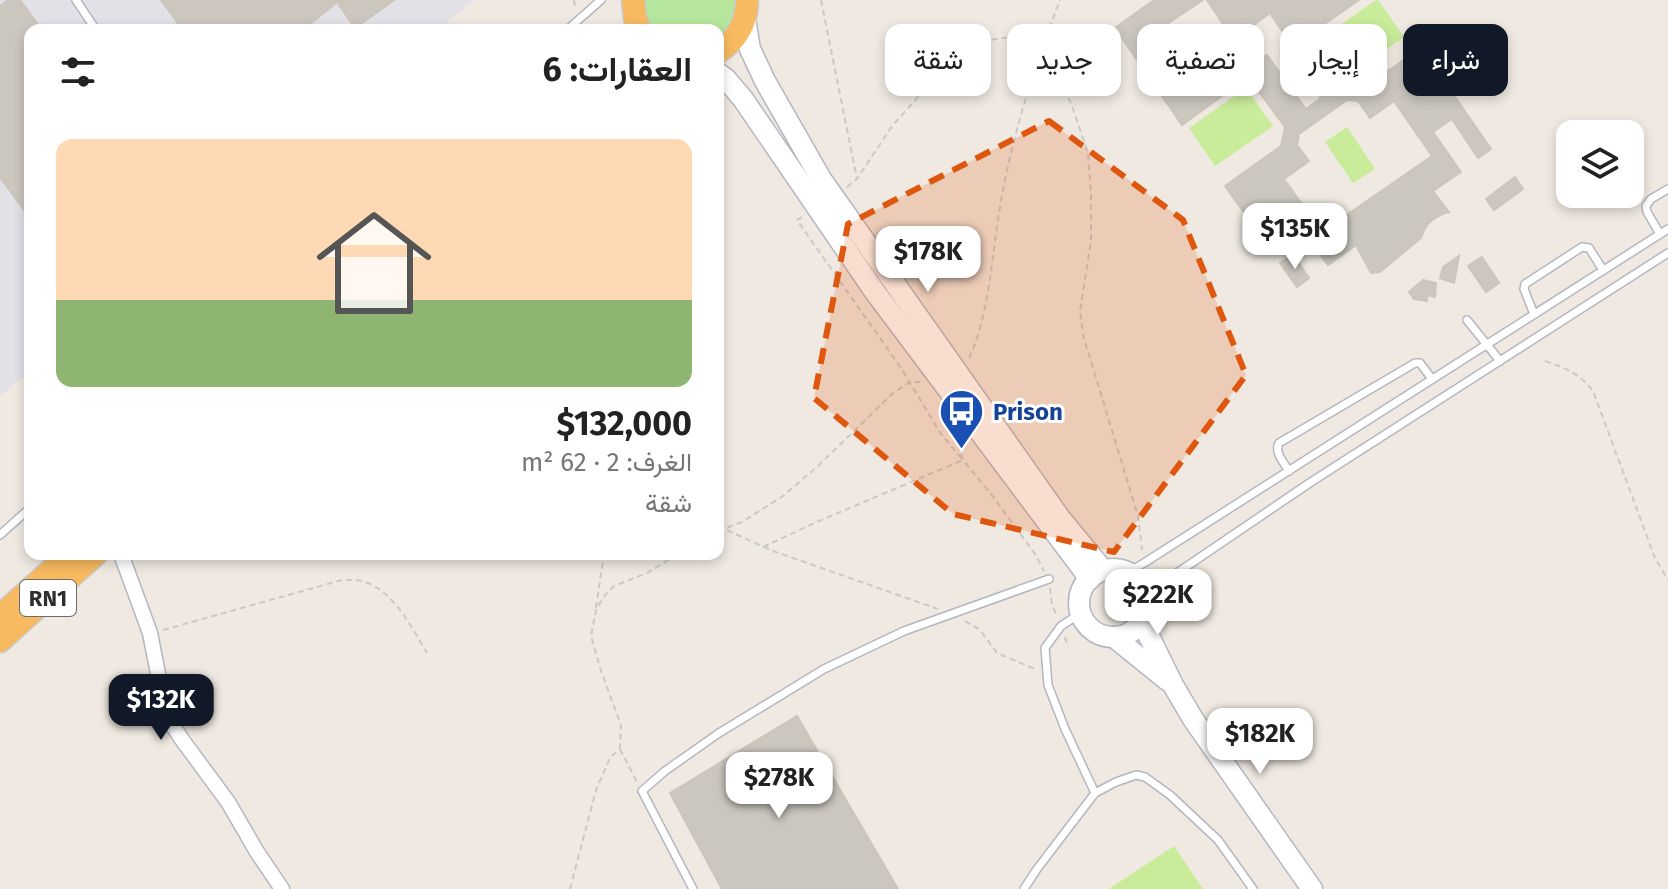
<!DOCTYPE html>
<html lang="ar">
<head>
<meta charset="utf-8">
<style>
  body { margin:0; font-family:"Fira Sans",Vazirmatn,sans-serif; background:#f2f2f2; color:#222; direction:rtl; height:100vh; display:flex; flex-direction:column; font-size:30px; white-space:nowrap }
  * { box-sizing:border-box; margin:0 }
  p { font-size:26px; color:#767676 }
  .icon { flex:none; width:44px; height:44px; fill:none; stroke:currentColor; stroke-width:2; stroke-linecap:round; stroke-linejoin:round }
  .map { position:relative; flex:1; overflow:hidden; direction:ltr }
  .details { position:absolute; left:24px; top:24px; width:700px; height:536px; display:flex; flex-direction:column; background:#fff; border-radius:16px; box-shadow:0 4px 12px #0003; direction:rtl }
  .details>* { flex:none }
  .banner { position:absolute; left:748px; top:24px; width:760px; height:72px; direction:rtl; display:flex; gap:16px }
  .tools { position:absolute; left:1556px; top:120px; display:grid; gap:16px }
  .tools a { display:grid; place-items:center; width:88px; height:88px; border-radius:16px; background:#fff; box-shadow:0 4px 12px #0003; font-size:40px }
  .price { position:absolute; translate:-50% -68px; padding:0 18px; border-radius:16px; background:#fff; color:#222; font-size:26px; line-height:52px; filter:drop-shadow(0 2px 4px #0008) }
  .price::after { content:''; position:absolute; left:50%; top:48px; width:24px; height:18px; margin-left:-12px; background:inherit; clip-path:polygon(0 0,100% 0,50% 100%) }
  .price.active { background:#111827; color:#fff }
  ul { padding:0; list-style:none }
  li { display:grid; align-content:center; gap:16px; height:424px; padding:0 32px }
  li span { display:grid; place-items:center; height:248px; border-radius:16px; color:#555 }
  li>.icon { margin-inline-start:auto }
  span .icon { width:144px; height:144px; fill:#fffc; stroke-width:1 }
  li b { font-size:34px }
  h2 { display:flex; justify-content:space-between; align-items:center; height:96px; padding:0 32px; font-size:34px }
  .pill { padding:0 28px; border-radius:16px; background:#fff; box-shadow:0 4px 12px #0003; font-size:28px; line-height:72px }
  .pill.active { background:#111827; color:#fff }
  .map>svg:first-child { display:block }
  .industrial { fill:#e3e1e8 }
  .green { fill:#b6e59e }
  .pitch { fill:#c9ec9a }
  .building { fill:#cbc7bf; stroke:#cbc5ba; stroke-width:2; fill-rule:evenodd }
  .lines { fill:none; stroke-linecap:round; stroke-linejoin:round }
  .service-casing { stroke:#b4b7c1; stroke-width:10 }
  .minor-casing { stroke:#b4b7c1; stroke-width:17 }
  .secondary-casing { stroke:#b4b7c1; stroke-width:23 }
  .trunk-casing { stroke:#c9c9c9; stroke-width:25 }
  .path { stroke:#c9c9c9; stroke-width:2; stroke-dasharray:6 4; stroke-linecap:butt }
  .service { stroke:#fff; stroke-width:7 }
  .minor { stroke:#fff; stroke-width:14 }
  .secondary { stroke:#fff; stroke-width:20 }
  .trunk { stroke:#f8ba60; stroke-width:22 }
  .marked { fill:#df570e; fill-opacity:0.2; stroke:#df570e; stroke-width:6; stroke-dasharray:16 10; stroke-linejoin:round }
  .labels { text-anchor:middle; stroke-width:6; stroke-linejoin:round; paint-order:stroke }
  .shield { fill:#fff; stroke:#6d6d6d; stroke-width:2 }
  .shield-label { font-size:22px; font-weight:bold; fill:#2e2e2e }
  .transit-label { font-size:24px; font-weight:bold; fill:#164399; stroke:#fff; text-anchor:start }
</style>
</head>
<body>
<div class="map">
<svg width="1668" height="889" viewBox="0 0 1668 889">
  <rect width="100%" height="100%" fill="#efe9e1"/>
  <polygon class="industrial" points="0,0 474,0 438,30 30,30 30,371 0,396"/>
  <polygon class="green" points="640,0 740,0 738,16 718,43 718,30 649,30"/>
  <g class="pitch">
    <polygon points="1376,0 1378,0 1404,37 1347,77 1320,39"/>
    <polygon points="1246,88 1273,126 1215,166 1189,128"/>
    <polygon points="1347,127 1375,169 1353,183 1325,142"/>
    <polygon points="1174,846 1203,889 1109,889"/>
  </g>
  <g class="building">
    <polygon points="8,0 20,0 42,30 30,30 30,218 0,177 0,6"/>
    <polygon points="161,0 394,0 355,28 337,2 303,30 183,30"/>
    <path d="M1154 0H1203L1158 30 1156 39 1176 67 1219 36 1217 34 1224 30 1221 25 1223 24 1207 0H1359L1310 34 1345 84 1365 87 1421 48 1491 149 1478 158 1452 119 1433 132 1461 172 1433 191 1449 212 1442 214 1431 221 1426 226 1421 238 1380 272 1371 273 1356 245 1328 265 1299 225 1268 246 1225 186 1281 146 1285 127 1248 77 1182 125 1115 28ZM1270 13 1288 40 1283 44 1321 98 1306 109 1267 55 1262 58 1244 32ZM1347 100 1358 101 1370 118 1394 101 1432 156 1322 232 1284 179 1309 161 1297 145 1299 134Z"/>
    <polygon points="1515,177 1523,189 1494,210 1486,199"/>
    <polygon points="1293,255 1309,278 1297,287 1280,263"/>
    <polygon points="1459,256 1454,283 1440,278 1443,267"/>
    <polygon points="1482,257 1499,283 1486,292 1468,266"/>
    <polygon points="1423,280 1436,283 1435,297 1427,295 1427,301 1414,299 1409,292"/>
    <polygon points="797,716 898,889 722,889 670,793"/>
  </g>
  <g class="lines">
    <defs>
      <g id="service">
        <polyline points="76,0 96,30"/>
        <polyline points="567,30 601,0"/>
        <polyline points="1660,234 1647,212 1646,206 1651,199 1668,189"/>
        <polyline points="1534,314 1524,289 1525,284 1582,247 1589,248 1603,270"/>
        <polyline points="1467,320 1500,361"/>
        <path d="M1289 471C1284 463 1274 452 1279 443L1415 363H1420L1432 379"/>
        <polyline points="0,535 30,508"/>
        <polyline points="1128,572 1144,563 1668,229"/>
        <polyline points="1146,594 1311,482 1668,253"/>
        <polyline points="1081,613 1061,626 1045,648 1048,685 1065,729 1095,793"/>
        <polyline points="693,889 642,791 665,771 719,733 824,669 904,631 1049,579"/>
        <polyline points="1024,889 1037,869 1095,793 1116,782 1136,775 1145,777 1170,795 1218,840 1253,889"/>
      </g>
      <polyline id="minor" points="121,554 150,633 162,694 169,720 183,741 228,802 257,852 282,889"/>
      <g id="secondary">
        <polyline points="745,19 750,49 765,81 821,179 1060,518 1103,570"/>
        <polyline points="718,73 726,79 743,99 875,292 1090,579"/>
        <circle cx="1113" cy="603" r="34"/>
        <polyline points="1142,622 1173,685 1193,719 1312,889"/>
        <polyline points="1114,637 1167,680"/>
      </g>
      <g id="trunk">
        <polyline points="633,0 635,18 640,30"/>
        <path d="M718 52C737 40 747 23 747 0"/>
        <polyline points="0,616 69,554"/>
        <polyline points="0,641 96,554"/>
      </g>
    </defs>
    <use href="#service" class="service-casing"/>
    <use href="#minor" class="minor-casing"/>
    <use href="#secondary" class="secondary-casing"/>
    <use href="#trunk" class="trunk-casing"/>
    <g class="path">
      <polyline points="574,0 575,9"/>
      <polyline points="821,0 857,179"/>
      <polyline points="847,187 857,179 892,126 947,65 989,40 1019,36 1041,47 1071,103 1088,153 1091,193 1091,241 1080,311 1083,335 1138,516 1142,550"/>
      <path d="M969 358C989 317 992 253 1000 207 1012 136 1034 67 1060 0"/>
      <path d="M1545 361C1565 368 1579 373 1593 391L1655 558 1668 580"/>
      <polyline points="953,425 957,443 963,460 994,498 1035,554 1044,571"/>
      <polyline points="718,526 773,551 938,609"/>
      <polyline points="718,531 742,522 783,496 818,466 892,394 910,382 920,382"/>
      <polyline points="763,547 819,521 963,460 941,434 901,368 797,220 802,217"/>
      <polyline points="1050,588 1052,605 1057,616"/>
      <polyline points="596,608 604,554"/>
      <polyline points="965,621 980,630 997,653 1037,670"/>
      <path d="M163 630 342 580C349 580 356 580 362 581 394 590 411 627 427 653"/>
      <polyline points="1065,637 1068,647"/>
      <polyline points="620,749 637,782"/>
      <polyline points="570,889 596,790 610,758 620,748 621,725 601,671 591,636 596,610 605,595 614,586 647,573 678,554"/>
    </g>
    <use href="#service" class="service"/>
    <use href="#minor" class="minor"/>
    <use href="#secondary" class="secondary"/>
    <use href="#trunk" class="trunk"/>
  </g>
  <path class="marked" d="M1049 121 1183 220 1246 375 1114 552 953 514 814 398 848 224Z"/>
  <defs>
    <symbol id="bus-pin" viewBox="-11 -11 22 30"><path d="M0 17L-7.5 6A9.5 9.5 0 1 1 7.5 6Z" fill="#1a4fb4" stroke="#fff"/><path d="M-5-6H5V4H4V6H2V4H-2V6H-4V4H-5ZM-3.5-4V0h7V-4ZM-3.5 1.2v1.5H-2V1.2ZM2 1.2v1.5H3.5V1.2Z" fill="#fff"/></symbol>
  </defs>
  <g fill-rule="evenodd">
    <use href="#bus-pin" x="936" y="386" width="51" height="69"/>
  </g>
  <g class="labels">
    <rect class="shield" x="20" y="580" width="56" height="36" rx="6"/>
    <g class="shield-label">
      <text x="48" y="606">RN1</text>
    </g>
    <g class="transit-label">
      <text x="993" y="420">Prison</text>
    </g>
  </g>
</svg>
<div class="tools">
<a><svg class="icon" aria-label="layers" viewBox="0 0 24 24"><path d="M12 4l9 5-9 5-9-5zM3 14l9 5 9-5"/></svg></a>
</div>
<b class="price" style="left:1295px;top:271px">$135K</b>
<b class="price" style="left:928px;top:294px">$178K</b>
<b class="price" style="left:1158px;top:637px">$222K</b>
<b class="price active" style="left:161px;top:742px">$132K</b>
<b class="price" style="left:1260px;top:776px">$182K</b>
<b class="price" style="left:779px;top:820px">$278K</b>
<div class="banner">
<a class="pill active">شراء</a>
<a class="pill">إيجار</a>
<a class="pill">تصفية</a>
<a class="pill">جديد</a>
<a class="pill">شقة</a>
</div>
<section class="details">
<h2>العقارات: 6<svg class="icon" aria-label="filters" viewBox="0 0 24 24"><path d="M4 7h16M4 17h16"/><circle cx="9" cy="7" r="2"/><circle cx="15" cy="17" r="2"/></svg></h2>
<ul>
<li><span style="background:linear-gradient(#ffd9b3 65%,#8fb573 0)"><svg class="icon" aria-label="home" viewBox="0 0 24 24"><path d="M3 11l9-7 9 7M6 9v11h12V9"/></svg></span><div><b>$132,000</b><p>الغرف: 2 · 62 m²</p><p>شقة</p></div></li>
</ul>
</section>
</div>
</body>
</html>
